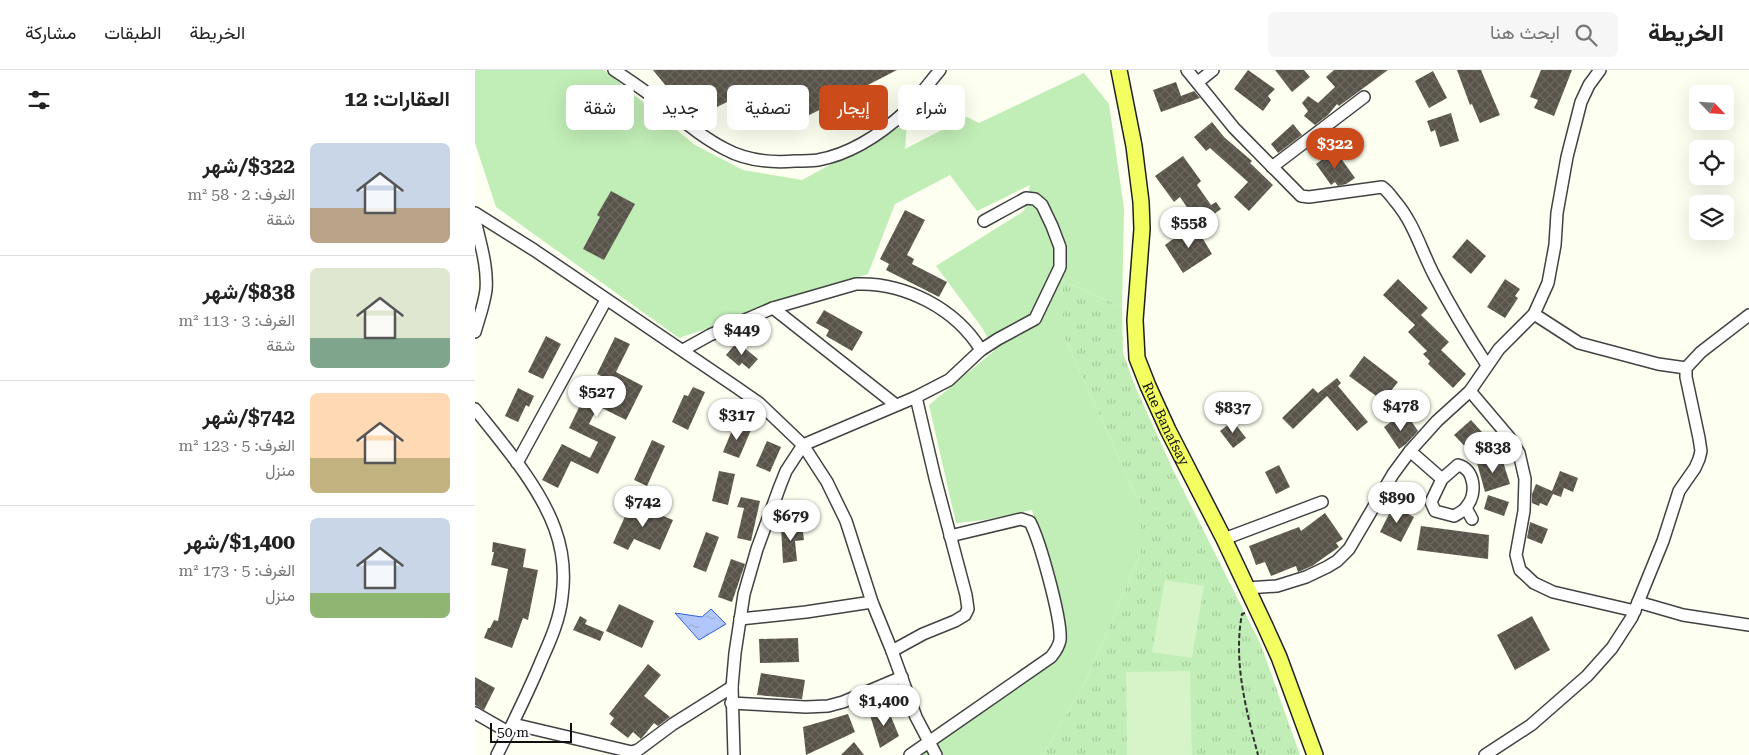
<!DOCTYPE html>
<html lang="ar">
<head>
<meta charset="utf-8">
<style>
  body { margin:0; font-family:"Roboto Serif",Vazirmatn,serif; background:#f6f6f6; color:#222; direction:rtl; height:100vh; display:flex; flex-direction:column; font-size:19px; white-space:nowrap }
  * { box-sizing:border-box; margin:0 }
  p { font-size:16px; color:#767676 }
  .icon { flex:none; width:28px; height:28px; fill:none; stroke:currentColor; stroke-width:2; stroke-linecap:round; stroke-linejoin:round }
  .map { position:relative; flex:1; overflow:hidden; direction:ltr }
  .side { display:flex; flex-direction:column; background:#fff; width:475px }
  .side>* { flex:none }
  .banner { position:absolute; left:15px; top:15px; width:475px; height:45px; direction:rtl; display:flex; gap:10px }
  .needle { width:32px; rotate:115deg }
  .buttons { position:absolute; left:1214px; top:15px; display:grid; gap:10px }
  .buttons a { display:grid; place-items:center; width:45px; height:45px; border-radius:8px; background:#fff; box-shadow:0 5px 20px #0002; font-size:25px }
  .scale { position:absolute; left:15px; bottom:12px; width:82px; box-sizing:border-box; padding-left:5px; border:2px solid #0f0f0f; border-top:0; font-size:14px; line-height:18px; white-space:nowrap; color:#0f0f0f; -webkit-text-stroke:4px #fff; paint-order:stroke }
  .price { position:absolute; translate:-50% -42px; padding:0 11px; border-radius:18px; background:#fff; color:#222; font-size:16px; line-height:32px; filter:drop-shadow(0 1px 2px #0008) }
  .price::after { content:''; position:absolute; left:50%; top:30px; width:15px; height:11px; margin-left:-8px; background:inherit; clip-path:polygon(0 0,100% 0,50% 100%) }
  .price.current { background:#cb4b1a; color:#fff }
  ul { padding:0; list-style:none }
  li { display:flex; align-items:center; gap:15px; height:125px; padding:0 25px }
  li+li { border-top:1px solid #e0e0e0 }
  li span { display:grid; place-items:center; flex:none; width:140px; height:100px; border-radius:8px; color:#555 }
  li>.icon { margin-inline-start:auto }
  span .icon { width:60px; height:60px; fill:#fffc; stroke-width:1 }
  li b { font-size:21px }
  h2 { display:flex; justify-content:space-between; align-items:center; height:60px; padding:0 25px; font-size:21px }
  .chip { padding:0 18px; border-radius:8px; background:#fff; box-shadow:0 5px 20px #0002; font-size:18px; line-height:45px }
  .chip.current { background:#cb4b1a; color:#fff }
  header { display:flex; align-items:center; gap:30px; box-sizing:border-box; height:70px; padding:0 25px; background:#fff; border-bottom:1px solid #e0e0e0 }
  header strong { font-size:24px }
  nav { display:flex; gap:28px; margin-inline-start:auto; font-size:18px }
  .search { width:350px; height:45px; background:#f6f6f6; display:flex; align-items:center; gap:12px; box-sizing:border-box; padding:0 18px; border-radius:8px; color:#767676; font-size:19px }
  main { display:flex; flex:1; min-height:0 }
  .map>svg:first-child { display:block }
  .grass { fill:#c1edb6 }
  .park { fill:url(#park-tufts) }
  .pitch { fill:#d7f4c9 }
  .water { fill:url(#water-ripples); stroke:#3160d8 }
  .building { fill:url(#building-cross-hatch) }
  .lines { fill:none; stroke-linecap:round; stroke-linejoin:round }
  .minor-casing { stroke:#424242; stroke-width:14 }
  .major-casing { stroke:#202020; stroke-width:18 }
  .path { stroke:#313131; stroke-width:2; stroke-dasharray:5 2.5; stroke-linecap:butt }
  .minor { stroke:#fff; stroke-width:11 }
  .major { stroke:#f3ff61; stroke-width:15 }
  .labels { text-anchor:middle; stroke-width:5; stroke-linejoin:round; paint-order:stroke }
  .street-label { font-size:14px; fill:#0f0f0f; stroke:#fff }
</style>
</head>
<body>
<header>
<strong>الخريطة</strong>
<div class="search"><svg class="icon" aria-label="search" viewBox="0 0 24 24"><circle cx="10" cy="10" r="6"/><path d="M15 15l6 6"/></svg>ابحث هنا</div>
<nav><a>الخريطة</a><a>الطبقات</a><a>مشاركة</a></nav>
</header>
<main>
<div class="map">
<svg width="1274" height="685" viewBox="0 0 1274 685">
  <defs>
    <pattern id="park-tufts" width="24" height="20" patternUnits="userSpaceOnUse" patternTransform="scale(1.25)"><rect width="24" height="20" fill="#c1edb6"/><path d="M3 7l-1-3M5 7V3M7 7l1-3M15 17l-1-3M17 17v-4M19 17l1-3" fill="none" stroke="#a5ca9b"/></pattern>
    <pattern id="water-ripples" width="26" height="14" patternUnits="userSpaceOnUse" patternTransform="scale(1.25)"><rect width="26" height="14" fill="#b1c7fb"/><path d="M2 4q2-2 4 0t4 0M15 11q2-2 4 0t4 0" fill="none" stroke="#97aad6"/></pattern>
    <pattern id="building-cross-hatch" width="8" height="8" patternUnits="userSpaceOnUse" patternTransform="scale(1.25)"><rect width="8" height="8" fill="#59544a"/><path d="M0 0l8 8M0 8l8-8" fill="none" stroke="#6c6860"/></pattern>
  </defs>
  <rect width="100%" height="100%" fill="#fdfff1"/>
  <polygon class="grass" points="0,0 129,0 220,75 268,100 327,110 432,53 430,79 492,47 504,53 609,3 634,34 649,139 647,237 588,211 588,264 666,437 666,483 611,610 568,685 430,685 587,583 589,545 557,440 509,450 481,453 454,335 519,281 508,259 461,196 549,141 555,115 502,141 475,105 420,134 393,204 204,268 21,137 0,73"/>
  <polygon class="park" points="588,211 647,237 648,283 660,316 699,402 786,575 825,685 568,685 611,610 666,483 666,437 588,264"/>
  <g class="pitch">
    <polygon points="690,510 729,516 717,588 677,582"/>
    <polygon points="715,601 717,685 652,685 651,602"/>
  </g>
  <polygon class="water" points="236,539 251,554 224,570 200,543 227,547"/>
  <g class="building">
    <polygon points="178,0 422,0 315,55 304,33 266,51 256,30 218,49"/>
    <polygon points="773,0 800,19 793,26 796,30 788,41 759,19"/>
    <polygon points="800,0 829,0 835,7 817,22"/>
    <polygon points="859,0 913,0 864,36 862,34 853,45 840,55 829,46 833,41 827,33 833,26 843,33 860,17 851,7"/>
    <polygon points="982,0 1006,0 1025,45 1005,53 997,34 995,35"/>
    <polygon points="1066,0 1097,0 1079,46 1059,38 1063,30 1055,27"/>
    <polygon points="958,1 972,28 954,38 940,11"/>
    <polygon points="701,12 706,26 719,21 725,28 686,42 678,20"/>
    <polygon points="976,43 984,71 965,77 960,60 956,62 952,51"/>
    <polygon points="737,52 749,67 777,91 775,93 798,115 774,141 759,127 773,112 735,78 731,81 719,67"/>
    <polygon points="818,54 827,65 803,83 796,74"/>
    <polygon points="860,80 880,108 871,114 863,116 860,112 856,115 841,94"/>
    <polygon points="708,86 726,111 722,115 736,135 741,132 746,139 724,155 705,127 699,132 680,106"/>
    <polygon points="136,121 160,134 129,190 108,179 125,147 122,145"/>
    <polygon points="430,140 450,150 432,185 439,189 437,194 472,212 464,227 411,200 414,194 405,189"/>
    <polygon points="719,154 737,184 708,203 690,175"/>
    <polygon points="992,169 1011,186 996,204 977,187"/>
    <polygon points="923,209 953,238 946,245 974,272 966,280 991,304 978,318 953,294 955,291 948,284 952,281 933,262 940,255 908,225"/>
    <polygon points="1030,209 1045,219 1040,226 1043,228 1030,248 1012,237"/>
    <polygon points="349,240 388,262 377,281 351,266 354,260 341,253"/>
    <polygon points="71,266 86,274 68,309 53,302"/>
    <polygon points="140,267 155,274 141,302 168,316 151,350 123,336 114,354 141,367 123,404 96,391 83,418 67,410 87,374 115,388 123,372 94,358 112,321 140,335 149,317 122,304"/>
    <polygon points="262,272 283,289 274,299 267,293 264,296 251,285"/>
    <polygon points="889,286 923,312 908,331 874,306"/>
    <polygon points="862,308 866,313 863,316 893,352 882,361 852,326 818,359 807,348 838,318 843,323"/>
    <polygon points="218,317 230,322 213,360 197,352 209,325 213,326"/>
    <polygon points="43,318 59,326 54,337 51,335 43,352 30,346"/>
    <polygon points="923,347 927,353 934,348 943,361 931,374 924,379 909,357"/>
    <polygon points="996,350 1016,372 1000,387 979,365"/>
    <polygon points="758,351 771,368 758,378 745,361"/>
    <polygon points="260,353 276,360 264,388 248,382"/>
    <polygon points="177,370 190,376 172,416 159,410"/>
    <polygon points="292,371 306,377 295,402 281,396"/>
    <polygon points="1026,385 1035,414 1010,422 1002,393"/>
    <polygon points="804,395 815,417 801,424 790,402"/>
    <polygon points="244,401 260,404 253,435 237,431"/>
    <polygon points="1085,401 1103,408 1098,422 1089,418 1086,427 1078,424 1072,436 1065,433 1064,436 1057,433 1057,424 1061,414 1077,421"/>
    <polygon points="1013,425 1034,432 1029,446 1009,439"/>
    <polygon points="266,427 285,431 276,471 262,468 269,438 262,437"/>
    <polygon points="156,433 198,450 185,480 159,469 153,480 138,473"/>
    <polygon points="918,436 939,447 926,472 905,462"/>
    <polygon points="850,443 868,469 861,473 864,477 837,496 823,502 821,496 796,506 790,492 781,495 774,476 824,457 826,461"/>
    <polygon points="1055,452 1073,459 1067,474 1052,468"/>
    <polygon points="327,455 329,470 320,471 322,491 308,493 306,457"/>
    <polygon points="946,456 1014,465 1013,489 942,480"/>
    <polygon points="231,462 244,467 231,502 218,497"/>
    <polygon points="18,472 51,479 48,497 63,500 53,550 48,548 37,578 9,568 13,558 15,558 19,550 23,551 33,499 16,495 19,482 17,482"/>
    <polygon points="256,489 270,494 257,532 243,527"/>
    <polygon points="144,534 179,551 167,578 131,561"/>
    <polygon points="105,546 112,550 110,554 129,562 125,571 98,560"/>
    <polygon points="1057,546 1075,580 1040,600 1022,565"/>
    <polygon points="323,568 324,592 285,593 284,569"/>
    <polygon points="173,594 186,605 169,626 195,647 183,656 179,653 166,669 158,662 153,668 135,654 139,648 134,644"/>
    <polygon points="286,603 330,610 327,629 282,625"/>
    <polygon points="0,607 20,618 9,640 0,635"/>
    <polygon points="412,637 424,666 405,678 395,645"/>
    <polygon points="373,644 380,662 331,685 328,657"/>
    <polygon points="379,672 389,685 366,685"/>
  </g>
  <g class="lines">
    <defs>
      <g id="minor">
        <path d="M139 0C154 10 169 20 183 31 205 48 225 66 250 79 272 91 296 93 320 91 327 91 335 91 343 90 376 84 407 63 431 41 443 28 454 13 465 0"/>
        <path d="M712 0 759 58 826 126 834 127 907 117C912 120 916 126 920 131 939 153 946 180 959 205 975 236 993 266 1012 295"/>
        <polyline points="723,12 738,0"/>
        <polyline points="797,97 889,27"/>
        <polyline points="0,143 59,180 261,317 284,333 328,375 352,412 371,451 397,532 417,581 441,647 461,685"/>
        <path d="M0 150C5 173 13 196 11 220 9 235 4 248 0 262"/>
        <polyline points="298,238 421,335"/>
        <polyline points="1059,244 1104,273 1183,294 1211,298"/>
        <path d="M208 280 235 265 298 238 381 214C430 212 481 239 506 280"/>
        <polyline points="995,321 1034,367 1044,383 1050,409 1049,441 1041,485 1045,500 1059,513 1078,522 1160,541"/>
        <path d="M0 339C28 374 65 417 80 459 88 481 90 505 87 527 85 548 76 569 67 589 54 621 38 653 22 685"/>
        <polyline points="935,381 967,409"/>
        <polyline points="42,393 131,230"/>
        <path d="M983 395C1000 399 1002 424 992 436 989 441 984 443 979 446L960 441 956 432 967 409Z"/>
        <polyline points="991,438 997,449"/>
        <polyline points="749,469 847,432"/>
        <polyline points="772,518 802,516 831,507 852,497 862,491 874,479 918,404 935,381 962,351 995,321 1024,279 1059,244 1073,213 1080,175 1082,143 1092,87 1106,32 1114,15 1125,0"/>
        <polyline points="1163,532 1208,545 1274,555"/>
        <polyline points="265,549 331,542 397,532"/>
        <polyline points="417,581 448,564 480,551 490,545 493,539 491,525 460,408 441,327"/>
        <polyline points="256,633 331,637 353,636 368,632 427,607"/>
        <polyline points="0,643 33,662"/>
        <polyline points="38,654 157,682 163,680 198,654 257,617"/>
        <polyline points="259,685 257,617 260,583 269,524 282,479 305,416 311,401 328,375 441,327 474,310 506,280 523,269 560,249 585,197 585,177 577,156 567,135 560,129 551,128 509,151"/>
        <path d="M435 685 576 587C580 582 584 576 585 570 587 550 565 471 555 452L546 449 475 466"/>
        <polyline points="1010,685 1056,655 1112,606 1137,578 1157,547 1188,471 1204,421 1220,398 1224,389 1226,381 1224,368 1211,307 1211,298 1226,282 1274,245"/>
      </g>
      <g id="major">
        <path id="s1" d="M644 0 659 76 666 132 667 159 660 250 662 288 673 316 693 360 749 469 790 556 804 587 840 685"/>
      </g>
    </defs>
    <use href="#minor" class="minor-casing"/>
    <use href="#major" class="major-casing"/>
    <path class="path" d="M770 543 767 544C758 591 771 640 783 685"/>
    <use href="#minor" class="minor"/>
    <use href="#major" class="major"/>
  </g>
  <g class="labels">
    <g class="street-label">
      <text dy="5" stroke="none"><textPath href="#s1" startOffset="362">Rue Banafsay</textPath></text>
    </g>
  </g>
</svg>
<div class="buttons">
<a><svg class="needle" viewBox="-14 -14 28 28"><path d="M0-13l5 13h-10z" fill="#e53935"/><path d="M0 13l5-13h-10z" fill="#767676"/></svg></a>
<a><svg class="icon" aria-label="locate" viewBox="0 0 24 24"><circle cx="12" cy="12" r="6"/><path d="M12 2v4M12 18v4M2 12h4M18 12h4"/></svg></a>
<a><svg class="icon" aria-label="layers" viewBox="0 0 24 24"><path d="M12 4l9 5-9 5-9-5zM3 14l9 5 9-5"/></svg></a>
</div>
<div class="scale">50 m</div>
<b class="price current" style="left:860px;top:100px">$322</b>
<b class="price" style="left:714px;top:179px">$558</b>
<b class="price" style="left:267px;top:286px">$449</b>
<b class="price" style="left:122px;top:348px">$527</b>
<b class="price" style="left:926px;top:362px">$478</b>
<b class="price" style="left:758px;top:364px">$837</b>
<b class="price" style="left:262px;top:371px">$317</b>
<b class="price" style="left:1018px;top:404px">$838</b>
<b class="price" style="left:922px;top:454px">$890</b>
<b class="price" style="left:168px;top:458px">$742</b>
<b class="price" style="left:316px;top:472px">$679</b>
<b class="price" style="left:409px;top:657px">$1,400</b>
<div class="banner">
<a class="chip">شراء</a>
<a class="chip current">إيجار</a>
<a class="chip">تصفية</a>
<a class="chip">جديد</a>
<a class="chip">شقة</a>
</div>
</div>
<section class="side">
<h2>العقارات: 12<svg class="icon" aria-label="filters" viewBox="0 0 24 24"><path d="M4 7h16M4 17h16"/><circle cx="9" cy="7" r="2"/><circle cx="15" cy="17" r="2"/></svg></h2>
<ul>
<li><span style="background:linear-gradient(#c9d6e8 65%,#b9a48a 0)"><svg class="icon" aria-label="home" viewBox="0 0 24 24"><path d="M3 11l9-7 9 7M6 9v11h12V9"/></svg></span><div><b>$322/شهر</b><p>الغرف: 2 · 58 m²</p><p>شقة</p></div></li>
<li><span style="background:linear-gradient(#dfe7d0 70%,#7fa58c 0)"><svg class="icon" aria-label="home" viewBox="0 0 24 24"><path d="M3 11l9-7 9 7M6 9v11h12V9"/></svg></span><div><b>$838/شهر</b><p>الغرف: 3 · 113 m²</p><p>شقة</p></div></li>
<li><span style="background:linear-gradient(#ffd9b3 65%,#c2b280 0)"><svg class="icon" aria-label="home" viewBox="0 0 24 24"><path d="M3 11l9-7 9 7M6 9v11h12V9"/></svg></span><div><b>$742/شهر</b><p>الغرف: 5 · 123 m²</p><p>منزل</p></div></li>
<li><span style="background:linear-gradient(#c9d6e8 75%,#8fb573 0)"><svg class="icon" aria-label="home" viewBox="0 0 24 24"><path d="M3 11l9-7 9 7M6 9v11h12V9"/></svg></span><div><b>$1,400/شهر</b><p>الغرف: 5 · 173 m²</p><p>منزل</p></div></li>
</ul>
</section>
</main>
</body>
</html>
